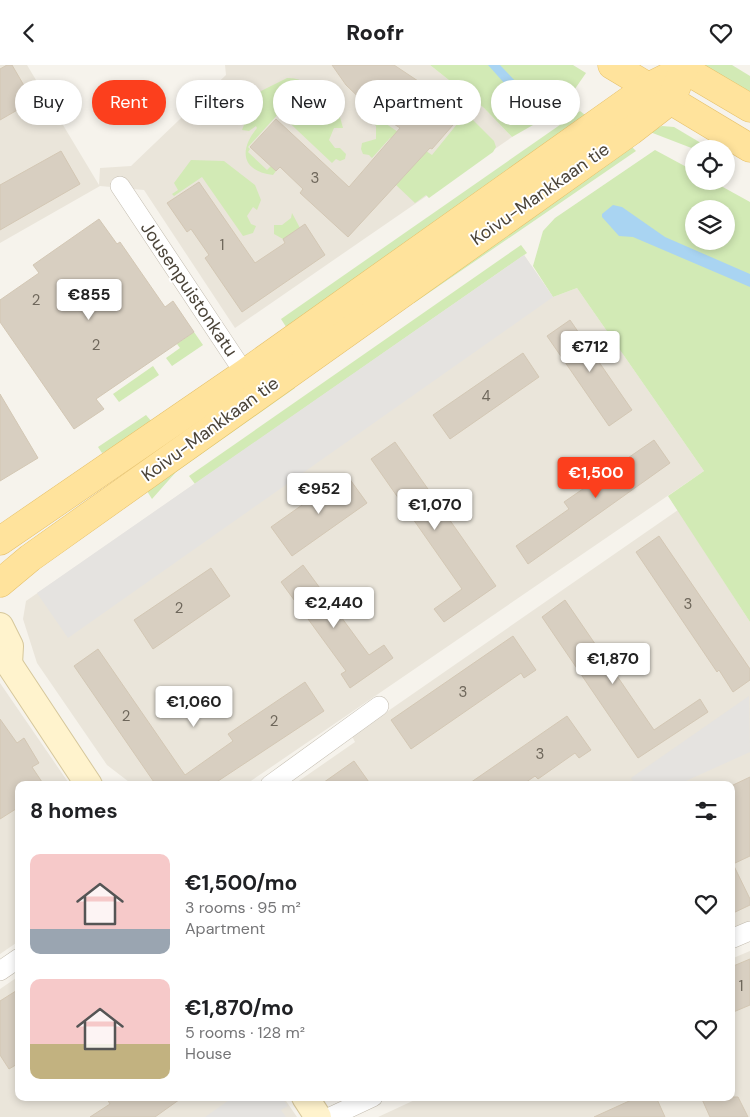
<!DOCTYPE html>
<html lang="en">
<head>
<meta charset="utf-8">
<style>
  body { margin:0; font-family:"DM Sans",sans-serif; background:#f6f6f6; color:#202124; height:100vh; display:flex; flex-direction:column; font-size:19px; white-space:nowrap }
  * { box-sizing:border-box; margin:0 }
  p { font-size:16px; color:#757577 }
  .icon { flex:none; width:28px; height:28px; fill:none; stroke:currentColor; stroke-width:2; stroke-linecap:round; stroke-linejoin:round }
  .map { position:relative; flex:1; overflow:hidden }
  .side { position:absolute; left:15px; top:716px; width:720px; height:320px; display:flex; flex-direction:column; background:#fff; border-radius:10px; box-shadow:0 2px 8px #0003 }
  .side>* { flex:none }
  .top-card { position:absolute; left:15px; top:15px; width:720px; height:45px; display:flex; gap:10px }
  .controls { position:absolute; left:685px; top:75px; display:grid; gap:10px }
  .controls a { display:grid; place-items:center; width:50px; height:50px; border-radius:50%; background:#fff; box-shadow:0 2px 8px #0003; font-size:25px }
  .price { position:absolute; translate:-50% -42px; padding:0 11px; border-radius:5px; background:#fff; color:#222; font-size:16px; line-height:32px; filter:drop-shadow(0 1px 2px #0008) }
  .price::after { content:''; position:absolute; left:50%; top:30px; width:15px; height:11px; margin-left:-8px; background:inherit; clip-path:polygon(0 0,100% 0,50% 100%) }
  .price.selected { background:#fc3f1d; color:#fff }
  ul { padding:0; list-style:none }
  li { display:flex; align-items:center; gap:15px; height:125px; padding:0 15px }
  li span { display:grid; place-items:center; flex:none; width:140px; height:100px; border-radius:10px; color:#555 }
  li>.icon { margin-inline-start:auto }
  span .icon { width:60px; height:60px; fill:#fffc; stroke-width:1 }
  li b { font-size:21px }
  h2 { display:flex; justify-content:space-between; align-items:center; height:60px; padding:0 15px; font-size:21px }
  .chip { padding:0 18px; border-radius:22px; background:#fff; box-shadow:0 2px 8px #0003; font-size:18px; line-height:45px }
  .chip.selected { background:#fc3f1d; color:#fff }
  header { display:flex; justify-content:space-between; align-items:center; height:65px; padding:0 15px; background:#fff; font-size:22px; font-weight:800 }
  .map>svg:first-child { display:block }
  .residential { fill:#eae5da }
  .green { fill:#d2eab5; fill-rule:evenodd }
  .parking { fill:#e5e3e0 }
  .water { fill:#a9d4f2 }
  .building { fill:#d8cfc1; stroke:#d3c7b4 }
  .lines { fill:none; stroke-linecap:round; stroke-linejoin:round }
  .street-casing { stroke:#c2bbae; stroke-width:20 }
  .secondary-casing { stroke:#d6c79b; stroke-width:28 }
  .primary-casing { stroke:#e6c16a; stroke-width:29 }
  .street { stroke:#fff; stroke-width:19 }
  .secondary { stroke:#fff3cd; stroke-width:26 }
  .primary { stroke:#ffe39c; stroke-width:28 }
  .labels { text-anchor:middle; stroke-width:4; stroke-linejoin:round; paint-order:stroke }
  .number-label { font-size:15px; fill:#6e675b }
  .street-label { font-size:18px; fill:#4b4439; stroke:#fff }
</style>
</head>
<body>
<header><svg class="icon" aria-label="back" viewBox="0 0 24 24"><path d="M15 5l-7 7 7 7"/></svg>Roofr<svg class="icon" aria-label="heart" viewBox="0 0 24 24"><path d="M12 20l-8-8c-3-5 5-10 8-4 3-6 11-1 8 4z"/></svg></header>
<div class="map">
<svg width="750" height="1052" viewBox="0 0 750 1052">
  <rect width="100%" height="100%" fill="#f6f3ec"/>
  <g class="residential">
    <polygon points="0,0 27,0 99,120 100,103 131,101 226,10 225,0 430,0 484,43 512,72 235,263 144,125 100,121 0,178"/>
    <polygon points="524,190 553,232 577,223 704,406 245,720 133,720 107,700 37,598 23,554 26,536"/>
    <polygon points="678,445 750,557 750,857 731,865 731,720 293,720 355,677 352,671"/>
    <polygon points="0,618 70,720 19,720 19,876 0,889"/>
    <polygon points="750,886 750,1052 378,1052 419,1033 731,1032 731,894"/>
    <polygon points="19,911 19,1032 284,1033 297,1052 0,1052 0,924"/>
  </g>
  <g class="green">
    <polygon points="430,0 573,0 586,8 570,31 533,60 512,72 484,43"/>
    <polygon points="699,0 732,0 750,11 750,30"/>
    <path d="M287 13C302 12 311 22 321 31 324 34 332 36 336 38L343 63H334L329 75 335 83H340L346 89 345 94 340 96 336 94 332 98 279 48 248 82 250 84 248 87 267 105 271 101 276 106 273 110C241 106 239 85 257 63L256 61 249 66 242 65 251 42 261 26Z"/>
    <polygon points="580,46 589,53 290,268 281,254"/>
    <polygon points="370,48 432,90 466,48 494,76 496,82 493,87 429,133 426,130 415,138 396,120 416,97 390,73 372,93 369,90 363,89 361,84 362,78 376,74 376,61 373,58 366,57"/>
    <polygon points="662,61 674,62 711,84 694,84 650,67"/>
    <polygon points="630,80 636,86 414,238 410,232"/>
    <path d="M655 85 694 106V116H712L750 137V557L668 431 704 406 577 223 553 232 533 201 543 166 555 153ZM694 144H726V176H694Z"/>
    <polygon points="191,95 224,96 255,120 261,135 257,145 253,142 247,151 251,159 256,161 253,168 243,171 202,112 174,131 172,129 178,125 174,118"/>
    <polygon points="292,148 300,163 283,174 274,169 274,160 282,160 291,153"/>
    <polygon points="521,180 527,188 195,419 189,411"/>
    <polygon points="194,267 203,280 172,301 166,293 180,283 177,279"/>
    <polygon points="153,301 159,310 119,337 113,329"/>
    <polygon points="290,317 295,323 176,407 152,434 147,426"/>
    <polygon points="146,350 152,357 149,366 102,388 98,382"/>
  </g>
  <g class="parking">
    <polygon points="524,190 553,232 68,573 37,528"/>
    <polygon points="749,631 750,687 677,720 635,720 631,713"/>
    <polygon points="232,1033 282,1033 288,1041 281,1045 286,1052 205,1052"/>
  </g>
  <g class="water">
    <polygon points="488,0 500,0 521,22 522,30 509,38 506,38 501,31 505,19"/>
    <polygon points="613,140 622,142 665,172 750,209 750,222 633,172 619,171 602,152 602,149"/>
  </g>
  <g class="building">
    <polygon points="7,0 12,0 33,36 0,55 0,4"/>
    <polygon points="332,0 394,0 463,46 453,60 432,84 430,83 348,172 300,128 303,124 280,102 276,106 250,82 276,54 349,122 400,63 370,43 346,20"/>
    <polygon points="61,86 80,119 0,165 0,120"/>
    <polygon points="199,117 255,198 285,178 283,174 305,159 325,190 242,247 205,193 209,190 191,164 187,167 167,138"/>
    <polygon points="99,154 117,179 120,177 165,242 173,236 194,267 96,334 104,344 74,364 0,257 0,235 39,208 33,200"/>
    <polygon points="570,255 632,345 609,361 547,271"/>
    <polygon points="523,288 539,312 450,374 433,350"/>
    <polygon points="0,329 38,393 0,416"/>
    <polygon points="654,375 670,398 528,499 516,481 569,444 564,437"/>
    <polygon points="395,377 496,521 444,557 434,544 462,524 371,394"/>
    <polygon points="346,409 367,438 292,491 271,462"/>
    <polygon points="659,471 750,604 750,615 733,627 719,605 717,607 636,487"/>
    <polygon points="303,500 369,590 384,580 393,593 350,623 341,609 346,606 281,517"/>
    <polygon points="211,503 230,531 153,584 134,555"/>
    <polygon points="565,535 654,665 700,634 708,647 638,693 542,552"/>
    <polygon points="513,571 536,605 524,613 521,608 411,684 391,655"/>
    <polygon points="98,584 185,710 233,676 228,669 305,617 324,646 212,720 156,720 74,601"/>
    <polygon points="567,651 591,685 579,693 575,688 538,714 535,711 522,720 467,720"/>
    <polygon points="0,654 17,678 24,673 39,698 32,702 44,720 19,720 19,742 0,754"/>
    <polygon points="354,696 371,720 320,720"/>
    <polygon points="750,712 750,791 733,799 750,834 750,840 731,849 731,721"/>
    <polygon points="750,894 750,940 731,948 731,902"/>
    <polygon points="19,924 19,998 9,1004 0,990 0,936"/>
    <polygon points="106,1032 183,1032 155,1052 90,1052 110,1039"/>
    <polygon points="638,1032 656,1032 665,1052 594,1052"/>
    <polygon points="701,1032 738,1032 748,1052 710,1052"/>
  </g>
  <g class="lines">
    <defs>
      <g id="street">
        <polyline points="120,121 251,318"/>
        <polyline points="270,720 379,641"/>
        <polyline points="731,874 750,866"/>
        <polyline points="0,906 19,893"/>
        <polyline points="330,1052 373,1032"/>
      </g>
      <g id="secondary">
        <polyline points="0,561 10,581 9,599"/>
        <polyline points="0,594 9,599 89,720"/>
        <polyline points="305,1032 318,1052"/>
      </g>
      <g id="primary">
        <polyline points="612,0 750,83"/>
        <polyline points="677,0 750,43"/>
        <polyline points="0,476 245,308 648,22 684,4"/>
        <polyline points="0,518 30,493 631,66 671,35 684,4"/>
      </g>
    </defs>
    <use href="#street" class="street-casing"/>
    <use href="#secondary" class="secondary-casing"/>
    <use href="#primary" class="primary-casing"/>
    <use href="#street" class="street"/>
    <use href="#secondary" class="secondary"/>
    <use href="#primary" class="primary"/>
  </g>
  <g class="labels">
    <g class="number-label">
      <text x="315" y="118">3</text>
      <text x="222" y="185">1</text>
      <text x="36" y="240">2</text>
      <text x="96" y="285">2</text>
      <text x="486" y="336">4</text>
      <text x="688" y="544">3</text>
      <text x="179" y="548">2</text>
      <text x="463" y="632">3</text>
      <text x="126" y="656">2</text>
      <text x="274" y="661">2</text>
      <text x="540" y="694">3</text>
      <text x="741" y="926">1</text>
    </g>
    <g class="street-label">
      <text transform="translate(540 129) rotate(-35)" y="6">Koivu-Mankkaan tie</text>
      <text transform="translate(189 224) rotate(56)" y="6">Jousenpuistonkatu</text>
      <text transform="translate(210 364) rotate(-36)" y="6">Koivu-Mankkaan tie</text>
    </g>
  </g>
</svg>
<div class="controls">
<a><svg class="icon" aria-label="locate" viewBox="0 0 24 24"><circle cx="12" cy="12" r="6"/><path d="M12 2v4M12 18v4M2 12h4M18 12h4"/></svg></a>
<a><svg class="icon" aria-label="layers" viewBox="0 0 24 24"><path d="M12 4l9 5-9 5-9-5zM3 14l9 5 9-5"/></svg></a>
</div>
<b class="price" style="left:89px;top:256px">€855</b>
<b class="price" style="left:590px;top:308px">€712</b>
<b class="price selected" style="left:596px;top:434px">€1,500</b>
<b class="price" style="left:319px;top:450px">€952</b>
<b class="price" style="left:435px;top:466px">€1,070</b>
<b class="price" style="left:334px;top:564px">€2,440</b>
<b class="price" style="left:613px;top:620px">€1,870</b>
<b class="price" style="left:194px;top:663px">€1,060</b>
<div class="top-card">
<a class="chip">Buy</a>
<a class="chip selected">Rent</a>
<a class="chip">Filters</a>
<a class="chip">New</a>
<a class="chip">Apartment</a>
<a class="chip">House</a>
</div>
<section class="side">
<h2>8 homes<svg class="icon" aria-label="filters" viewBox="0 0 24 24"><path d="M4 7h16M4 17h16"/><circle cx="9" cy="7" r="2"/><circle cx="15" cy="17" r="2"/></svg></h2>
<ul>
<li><span style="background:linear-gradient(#f6c9c9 75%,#9aa5b1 0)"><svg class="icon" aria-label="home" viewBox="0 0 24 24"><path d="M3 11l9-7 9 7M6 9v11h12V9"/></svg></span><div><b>€1,500/mo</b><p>3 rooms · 95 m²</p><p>Apartment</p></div><svg class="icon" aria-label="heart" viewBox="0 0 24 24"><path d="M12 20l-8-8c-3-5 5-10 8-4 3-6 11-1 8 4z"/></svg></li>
<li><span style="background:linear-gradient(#f6c9c9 65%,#c2b280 0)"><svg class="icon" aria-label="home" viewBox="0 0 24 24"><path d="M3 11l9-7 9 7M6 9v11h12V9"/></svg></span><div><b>€1,870/mo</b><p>5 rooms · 128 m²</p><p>House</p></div><svg class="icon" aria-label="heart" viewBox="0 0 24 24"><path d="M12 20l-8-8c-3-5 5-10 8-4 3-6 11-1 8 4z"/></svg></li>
</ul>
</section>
</div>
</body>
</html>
